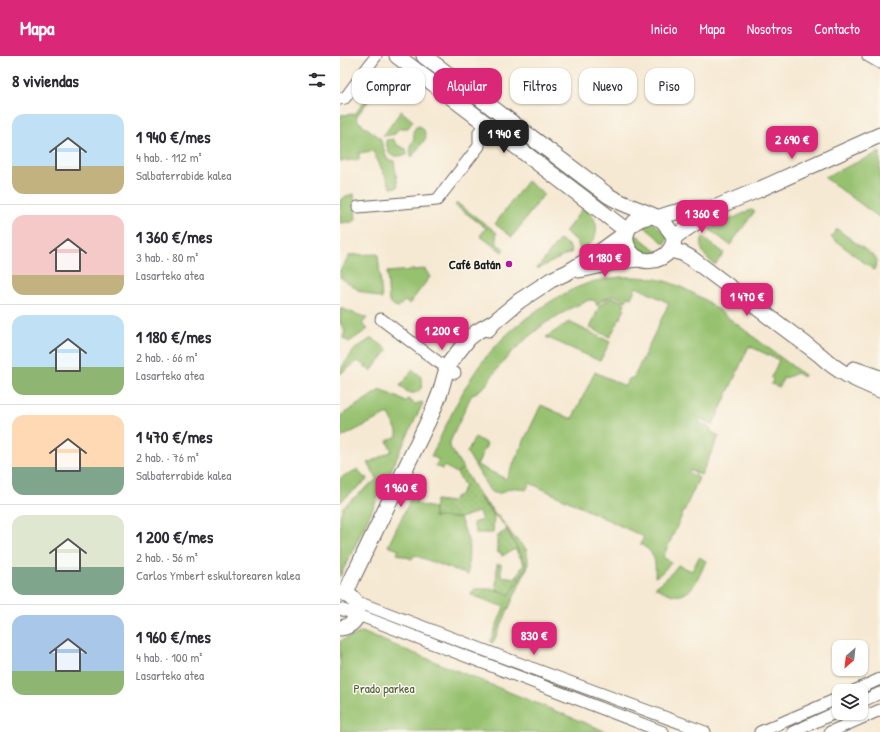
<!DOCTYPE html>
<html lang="es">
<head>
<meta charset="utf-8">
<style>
  body { margin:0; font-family:"Patrick Hand",sans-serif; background:#f7f7f7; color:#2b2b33; height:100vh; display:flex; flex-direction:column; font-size:15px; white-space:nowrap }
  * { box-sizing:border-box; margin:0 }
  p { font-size:13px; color:#7c7c81 }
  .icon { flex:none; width:22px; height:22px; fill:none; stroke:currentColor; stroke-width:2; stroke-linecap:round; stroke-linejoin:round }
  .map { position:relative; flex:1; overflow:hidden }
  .side { display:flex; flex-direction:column; background:#fff; width:340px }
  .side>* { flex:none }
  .banner { position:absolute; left:12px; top:12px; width:380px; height:36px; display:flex; gap:8px }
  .needle { width:26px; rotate:208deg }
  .fabs { position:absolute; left:492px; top:584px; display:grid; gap:8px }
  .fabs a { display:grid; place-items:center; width:36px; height:36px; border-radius:8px; background:#fff; box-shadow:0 1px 3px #0004; font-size:20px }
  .price { position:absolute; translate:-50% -34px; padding:0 9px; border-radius:8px; background:#db2777; color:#fff; font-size:13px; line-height:26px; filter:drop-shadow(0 1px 2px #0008) }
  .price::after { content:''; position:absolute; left:50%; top:24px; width:12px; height:9px; margin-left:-6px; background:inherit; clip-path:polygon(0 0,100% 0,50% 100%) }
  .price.active { background:#222; color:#fff }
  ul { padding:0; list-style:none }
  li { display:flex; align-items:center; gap:12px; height:100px; padding:0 12px }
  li+li { border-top:1px solid #e1e1e2 }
  li span { display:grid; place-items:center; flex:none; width:112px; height:80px; border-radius:12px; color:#555 }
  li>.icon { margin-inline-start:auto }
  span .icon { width:48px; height:48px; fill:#fffc; stroke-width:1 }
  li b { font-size:17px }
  h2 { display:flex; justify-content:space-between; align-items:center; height:48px; padding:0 12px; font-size:17px }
  .pill { padding:0 14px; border-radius:12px; background:#fff; box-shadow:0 1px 3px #0004; font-size:14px; line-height:36px }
  .pill.active { background:#db2777; color:#fff }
  header { display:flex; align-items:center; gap:24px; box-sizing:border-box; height:56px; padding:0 20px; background:#db2777; color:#fff }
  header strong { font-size:19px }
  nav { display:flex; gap:22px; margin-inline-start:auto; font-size:14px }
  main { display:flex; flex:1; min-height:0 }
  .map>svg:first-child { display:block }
  .green { fill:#96c16e; stroke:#596e45 }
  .garden { fill:url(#garden-dots); stroke:#596e45 }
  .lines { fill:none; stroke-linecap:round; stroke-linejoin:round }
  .street-casing { stroke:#68645c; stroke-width:13 }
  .secondary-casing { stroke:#68645c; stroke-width:17 }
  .street { stroke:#fff; stroke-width:11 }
  .secondary { stroke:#fff; stroke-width:15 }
  .poi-dot { fill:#b5179e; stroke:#fbf7ec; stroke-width:1.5 }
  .labels { text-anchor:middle; stroke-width:3; stroke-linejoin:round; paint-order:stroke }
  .poi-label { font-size:13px; font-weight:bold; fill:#1c1c1c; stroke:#fbf7ec; text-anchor:end }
  .park-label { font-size:13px; fill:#4d5e3d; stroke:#fbf7ec }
</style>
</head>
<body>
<header>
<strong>Mapa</strong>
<nav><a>Inicio</a><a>Mapa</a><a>Nosotros</a><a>Contacto</a></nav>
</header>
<main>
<section class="side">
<h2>8 viviendas<svg class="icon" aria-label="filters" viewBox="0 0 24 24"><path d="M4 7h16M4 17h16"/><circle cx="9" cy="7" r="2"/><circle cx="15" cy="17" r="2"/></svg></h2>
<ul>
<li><span style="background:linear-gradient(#bfe0f5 65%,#c2b280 0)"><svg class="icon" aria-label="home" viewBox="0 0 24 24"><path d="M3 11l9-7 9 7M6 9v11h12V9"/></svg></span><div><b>1 940 €/mes</b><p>4 hab. · 112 m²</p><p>Salbaterrabide kalea</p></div></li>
<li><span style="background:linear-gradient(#f6c9c9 75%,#c2b280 0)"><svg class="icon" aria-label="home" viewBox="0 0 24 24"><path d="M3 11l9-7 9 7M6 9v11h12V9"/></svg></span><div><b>1 360 €/mes</b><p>3 hab. · 80 m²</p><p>Lasarteko atea</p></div></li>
<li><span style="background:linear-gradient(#bfe0f5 65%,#8fb573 0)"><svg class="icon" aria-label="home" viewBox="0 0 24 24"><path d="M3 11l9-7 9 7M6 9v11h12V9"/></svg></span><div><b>1 180 €/mes</b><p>2 hab. · 66 m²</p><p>Lasarteko atea</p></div></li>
<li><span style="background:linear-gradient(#ffd9b3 65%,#7fa58c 0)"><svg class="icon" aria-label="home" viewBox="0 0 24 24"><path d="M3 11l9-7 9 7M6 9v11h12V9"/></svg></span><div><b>1 470 €/mes</b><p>2 hab. · 76 m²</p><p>Salbaterrabide kalea</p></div></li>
<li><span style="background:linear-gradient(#dfe7d0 65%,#7fa58c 0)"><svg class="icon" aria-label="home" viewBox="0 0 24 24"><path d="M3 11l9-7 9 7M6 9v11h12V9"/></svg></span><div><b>1 200 €/mes</b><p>2 hab. · 56 m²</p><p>Carlos Ymbert eskultorearen kalea</p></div></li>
<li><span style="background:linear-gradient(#a9c7e8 70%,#8fb573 0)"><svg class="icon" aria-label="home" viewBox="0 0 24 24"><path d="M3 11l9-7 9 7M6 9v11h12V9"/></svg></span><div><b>1 960 €/mes</b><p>4 hab. · 100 m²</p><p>Lasarteko atea</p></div></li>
</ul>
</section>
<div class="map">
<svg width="540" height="676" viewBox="0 0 540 676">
  <defs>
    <pattern id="garden-dots" width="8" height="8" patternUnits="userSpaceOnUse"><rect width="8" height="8" fill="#96c16e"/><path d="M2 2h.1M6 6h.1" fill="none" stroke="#81a55f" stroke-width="1.8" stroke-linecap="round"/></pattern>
  </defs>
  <rect width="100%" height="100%" fill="#fbf7ec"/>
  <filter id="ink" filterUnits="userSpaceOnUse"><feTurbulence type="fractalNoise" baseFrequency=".025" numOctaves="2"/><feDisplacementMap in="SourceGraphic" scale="8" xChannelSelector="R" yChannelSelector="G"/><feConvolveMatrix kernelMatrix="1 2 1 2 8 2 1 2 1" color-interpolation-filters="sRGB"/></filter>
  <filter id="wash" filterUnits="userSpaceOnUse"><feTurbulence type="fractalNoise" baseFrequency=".012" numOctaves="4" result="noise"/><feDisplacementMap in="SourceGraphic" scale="16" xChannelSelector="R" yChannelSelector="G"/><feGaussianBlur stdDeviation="0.9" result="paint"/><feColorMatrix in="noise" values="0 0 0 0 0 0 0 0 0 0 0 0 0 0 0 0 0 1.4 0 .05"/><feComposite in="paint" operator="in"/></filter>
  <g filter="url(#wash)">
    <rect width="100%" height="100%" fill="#f6e9d3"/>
    <g class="green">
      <polygon points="50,12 54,12 16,61 19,66 40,82 47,103 50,104 54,105 58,131 51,132 33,95 19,97 19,104 0,105 0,59 15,58"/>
      <path d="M61 55 73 65 68 72C61 72 57 72 55 78L43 80Z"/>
      <path d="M80 70 84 74 86 82 71 102 70 90C73 85 75 82 73 76L76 71Z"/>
      <path d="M53 83 57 89 66 93 67 99C49 101 49 102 46 84Z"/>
      <polygon points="540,96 540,162 484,121"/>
      <polygon points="187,125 204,138 172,181 155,168"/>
      <polygon points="14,138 16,164 12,166 0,167 0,145 6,140"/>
      <polygon points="117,147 156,176 157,188 164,193 162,196 140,180 146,172 115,149"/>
      <path d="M243 152C247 155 252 158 254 163 258 170 257 181 251 187 248 190 244 191 240 193L236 184 225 176Z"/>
      <polygon points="411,154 415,155 390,189 369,173"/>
      <polygon points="312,165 328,181 325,188 301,168"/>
      <polygon points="497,173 535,201 537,205 534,214 491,181"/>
      <polygon points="294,177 319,197 301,200 290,182"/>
      <path d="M363 181 384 197 375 209C366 202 357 193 363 181Z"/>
      <polygon points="220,183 229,190 232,196 197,213"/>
      <polygon points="38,198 42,243 18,234 0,221 0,214 10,199"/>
      <polygon points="85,213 90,221 69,248 64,245 58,252 49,246 47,216"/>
      <path d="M281 221C293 221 305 221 316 223 333 226 350 235 365 244L464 319 463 321 457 317 446 322 444 321 439 331 431 328 433 324 431 322 439 304 409 290 373 369 360 363 359 366 371 372 370 375 379 380 361 419 350 414 348 416 359 422 323 501 331 506C326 512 323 517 315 521 316 505 315 496 300 488L304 481 190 427 186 434C182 433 177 431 172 432 163 434 161 441 150 435L127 396 135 381 147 388 137 409 166 423 201 349 232 363 255 316 285 330 289 323 294 321 329 247 296 231 291 242 288 241 286 245 274 239 261 245 257 250 256 246 253 244H249L231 252 204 268 186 283 169 299 155 316 145 330 131 340 110 386V391L123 412 117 417 104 410 102 413 95 410 99 404 91 400C104 375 115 348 130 324 151 289 181 263 215 243 225 237 235 232 246 228 257 224 269 222 281 221Z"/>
      <polygon points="273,241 285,247 283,252 285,253 270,281 250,272 259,251 262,247"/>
      <polygon points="0,252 27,262 22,268 28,273 9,286 3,282 5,275 0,267"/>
      <polygon points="229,266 270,286 260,305 206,281"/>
      <polygon points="32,282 48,294 31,315 18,305 0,318 0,314 15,293"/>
      <path d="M73 314C75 316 79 318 80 320 86 327 80 338 72 337 67 337 64 333 60 330Z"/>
      <polygon points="40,334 59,342 65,346 68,343 75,348 82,346 83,347 0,521 0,459 4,450 37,423 28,407 52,395 47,385 57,380 57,375 49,358 39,362 0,382 0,360"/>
      <polygon points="18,413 24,422 26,421 27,424 0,446 0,422"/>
      <polygon points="139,439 163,466 173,480 186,493 188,503 188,510 153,587 150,586 164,551 131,539 134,533 153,533 170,538 187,510 165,470 143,446"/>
      <polygon points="72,440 78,441 76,448 94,452 94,461 120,462 129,487 128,519 74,499 72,503 57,498 59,494 48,490"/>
      <path d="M359 501 366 505C360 518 352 543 333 539 327 537 321 534 315 531 325 525 331 518 338 509L352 515Z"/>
      <polygon points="22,576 267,676 0,676 0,585"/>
    </g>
    <g class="garden">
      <polygon points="123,412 143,446 154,459 153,477 136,477 133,467 142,464 139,456 120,462 94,461 94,452 96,444 112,446 115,441 120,439 125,430 117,417"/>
      <polygon points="167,474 187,510 170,539 156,533 157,508 161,508 161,520 176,522 184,508 175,493 162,500 161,497 157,496 157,480 160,480 160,478"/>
    </g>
  </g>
  <g filter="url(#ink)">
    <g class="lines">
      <defs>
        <g id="street">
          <polyline points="528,0 540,7"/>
          <polyline points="0,43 5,42 36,0"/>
          <polyline points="18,151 97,144 139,90 139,76 145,66"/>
          <polyline points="41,263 98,306 115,317"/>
          <polyline points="15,545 170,604 365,676"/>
          <polyline points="0,553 21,560 323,676"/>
          <polyline points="514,635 540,623"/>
          <polyline points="521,646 540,637"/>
          <polyline points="420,676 499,642"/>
          <polyline points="453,676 499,655"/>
          <polyline points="490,676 540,654"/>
        </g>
        <g id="secondary">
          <polyline points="57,0 287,175"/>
          <path d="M84 0 269 140C283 149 299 153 314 160"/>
          <path d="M314 160C320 162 325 166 328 172 330 175 334 179 334 183 334 186 332 191 330 194 320 207 300 209 290 195 277 175 295 161 314 160Z"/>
          <path d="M317 162C336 154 354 152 374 152"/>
          <polyline points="334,181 361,163 374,152 418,134 540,79"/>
          <path d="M330 194 342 197 351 202 480 299C499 317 516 324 540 334"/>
          <path d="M239 214C259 210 279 204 300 203"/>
          <polyline points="148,273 154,266 179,245 211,224 228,216 257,198 286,177"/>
          <polyline points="514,313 540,322"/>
          <path d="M0 536C23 540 24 569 0 572"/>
          <polyline points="6,537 12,523 92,357 100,337 107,312 111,305 129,282 138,275 154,266"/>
        </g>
      </defs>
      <use href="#street" class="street-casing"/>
      <use href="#secondary" class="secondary-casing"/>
      <use href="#street" class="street"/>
      <use href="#secondary" class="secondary"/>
    </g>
  </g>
  <circle class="poi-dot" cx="169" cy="208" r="4"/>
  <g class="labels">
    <g class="poi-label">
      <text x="161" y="213">Café Batán</text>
    </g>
    <g class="park-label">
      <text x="44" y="637">Prado parkea</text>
    </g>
  </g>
</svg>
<div class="fabs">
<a><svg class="needle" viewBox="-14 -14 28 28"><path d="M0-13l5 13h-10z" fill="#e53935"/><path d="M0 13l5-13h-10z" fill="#7c7c81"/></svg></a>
<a><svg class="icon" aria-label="layers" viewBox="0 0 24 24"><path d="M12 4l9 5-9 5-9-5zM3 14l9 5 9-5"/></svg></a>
</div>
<b class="price active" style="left:164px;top:98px">1 940 €</b>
<b class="price" style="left:452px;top:104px">2 690 €</b>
<b class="price" style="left:362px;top:178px">1 360 €</b>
<b class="price" style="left:265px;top:222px">1 180 €</b>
<b class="price" style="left:407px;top:261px">1 470 €</b>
<b class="price" style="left:102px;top:295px">1 200 €</b>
<b class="price" style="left:61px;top:452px">1 960 €</b>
<b class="price" style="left:194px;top:600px">830 €</b>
<div class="banner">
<a class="pill">Comprar</a>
<a class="pill active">Alquilar</a>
<a class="pill">Filtros</a>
<a class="pill">Nuevo</a>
<a class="pill">Piso</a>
</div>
</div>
</main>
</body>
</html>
